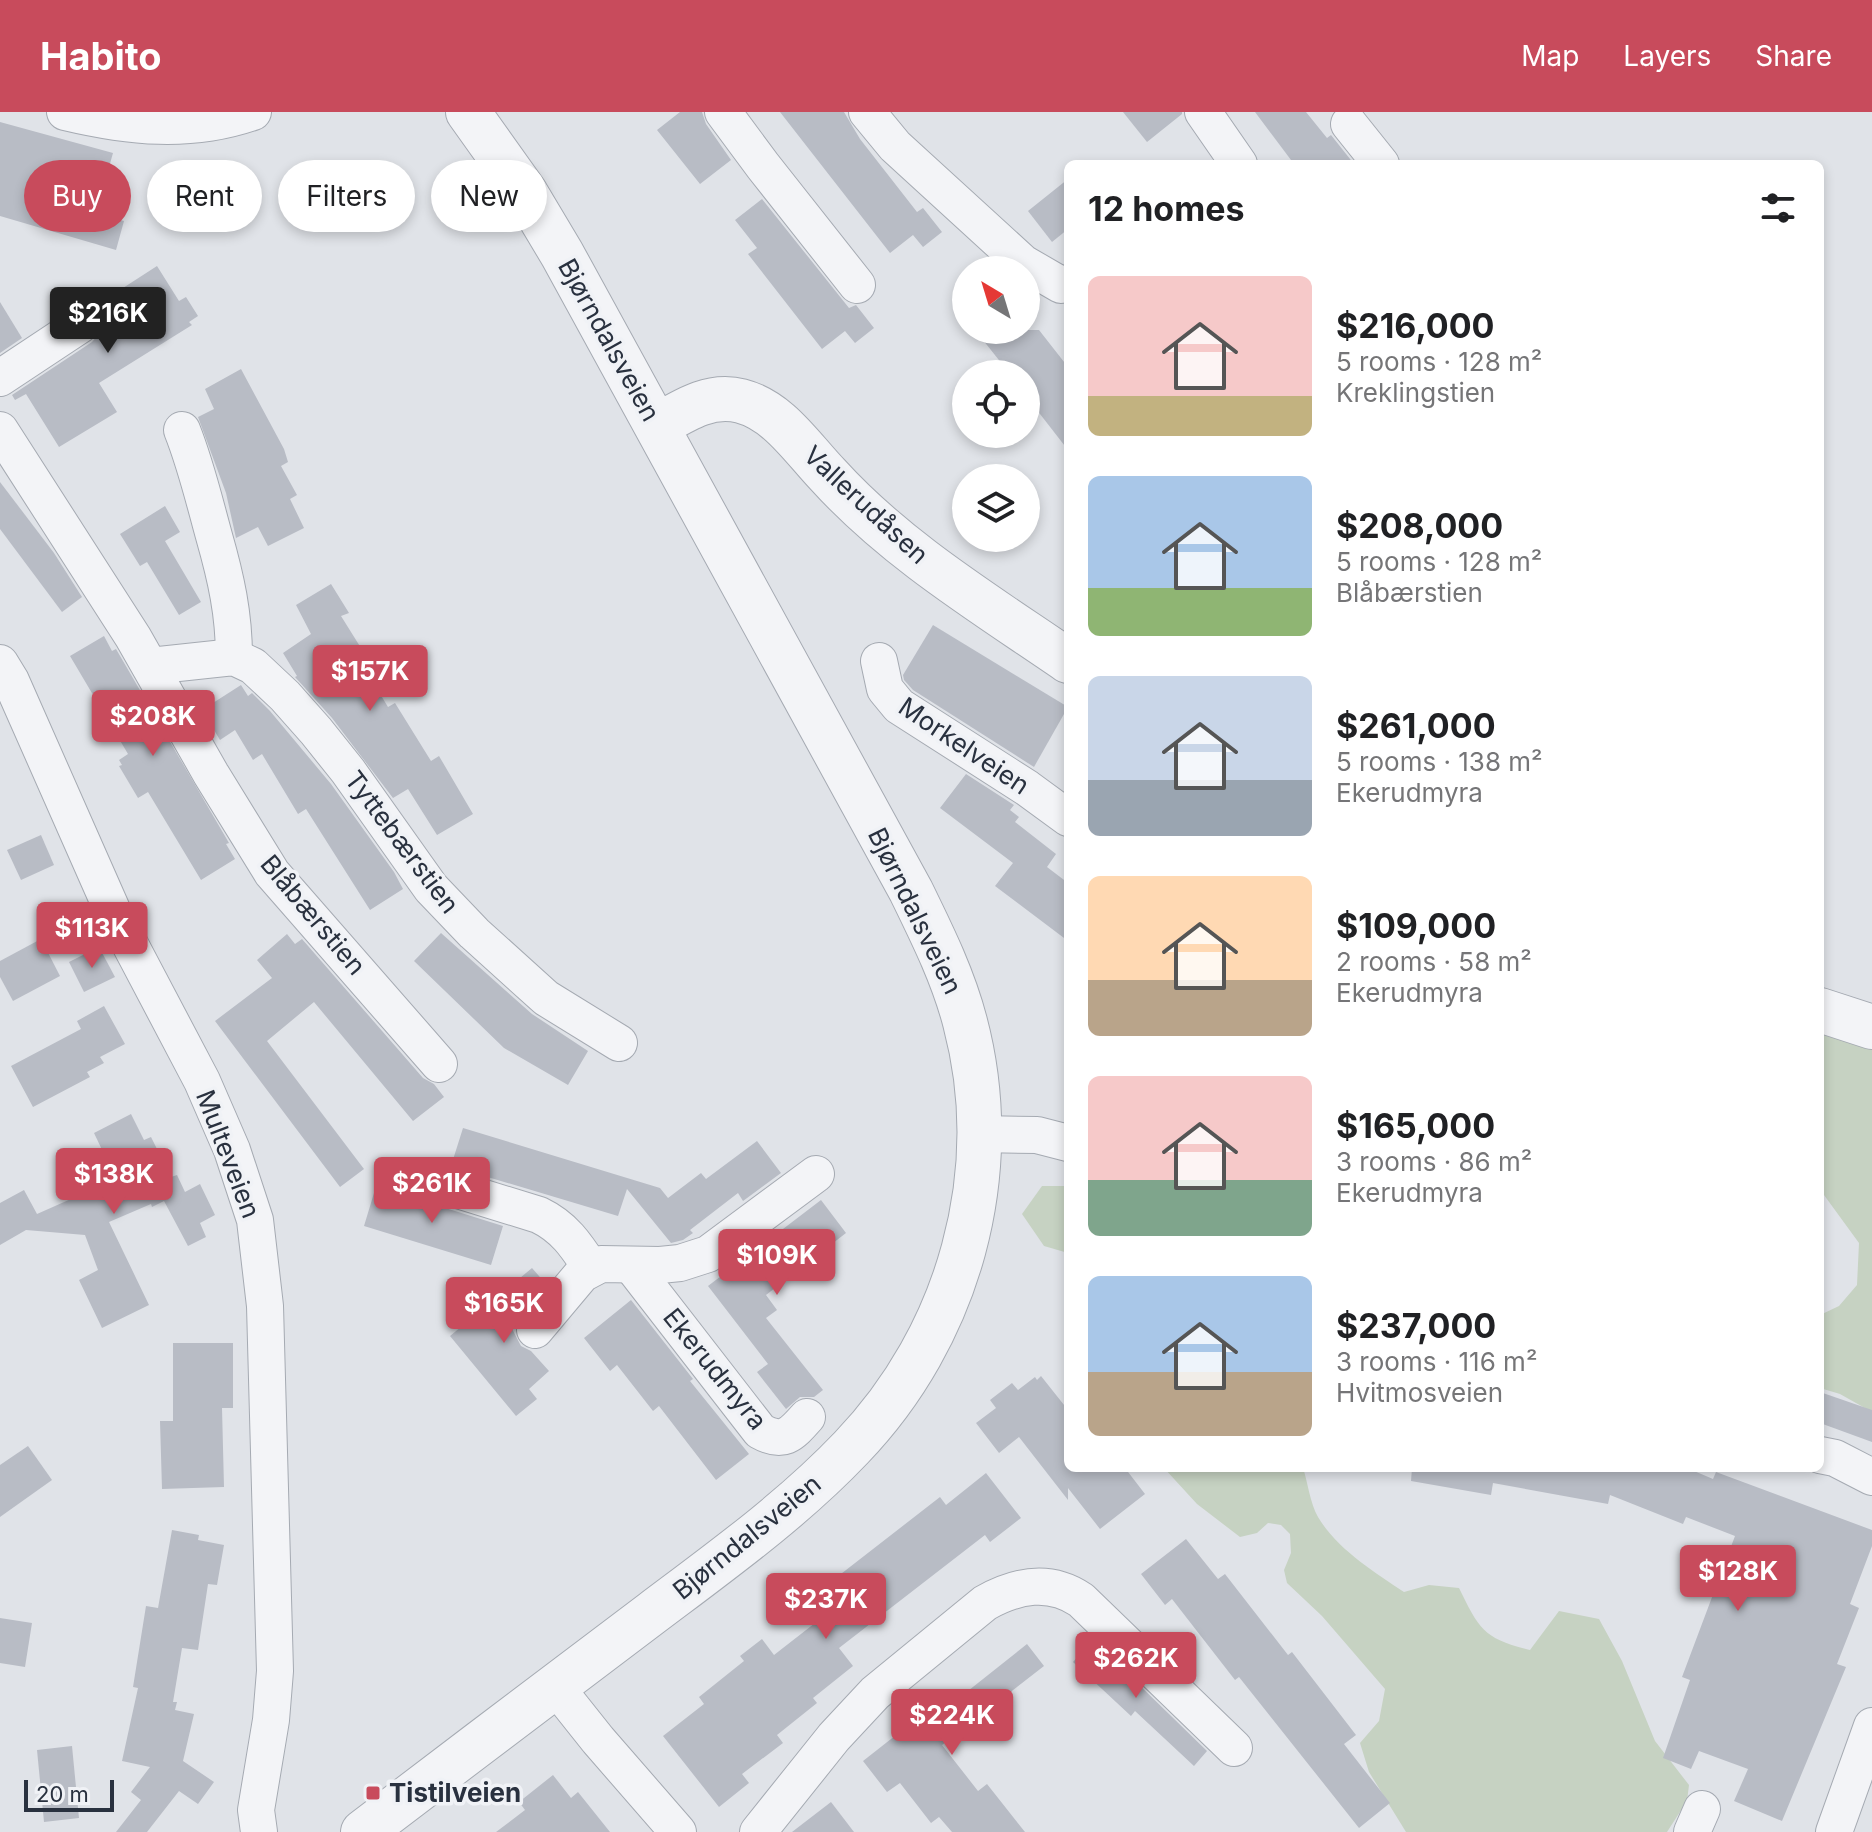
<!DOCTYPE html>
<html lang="en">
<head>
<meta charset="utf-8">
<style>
  body { margin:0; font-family:Inter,sans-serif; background:#f2f2f2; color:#202124; height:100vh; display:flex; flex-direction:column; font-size:30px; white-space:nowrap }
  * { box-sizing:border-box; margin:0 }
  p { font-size:26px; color:#757577 }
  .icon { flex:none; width:44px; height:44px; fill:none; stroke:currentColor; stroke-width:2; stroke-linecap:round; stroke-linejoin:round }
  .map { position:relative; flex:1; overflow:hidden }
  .panel { position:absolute; left:1064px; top:48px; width:760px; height:1312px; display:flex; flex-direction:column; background:#fff; border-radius:12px; box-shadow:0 4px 12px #0003 }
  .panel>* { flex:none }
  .top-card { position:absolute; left:24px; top:48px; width:760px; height:72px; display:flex; gap:16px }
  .needle { width:52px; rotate:322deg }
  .tools { position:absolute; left:952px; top:144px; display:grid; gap:16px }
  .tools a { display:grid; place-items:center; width:88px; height:88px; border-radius:50%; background:#fff; box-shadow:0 4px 12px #0003; font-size:40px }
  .scale { position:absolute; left:24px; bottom:20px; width:90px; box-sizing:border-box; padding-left:8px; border:4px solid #29313f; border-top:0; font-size:22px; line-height:28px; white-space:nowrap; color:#29313f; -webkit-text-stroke:6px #f0f2f6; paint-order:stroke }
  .price { position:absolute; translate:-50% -68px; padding:0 18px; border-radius:8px; background:#c84b5c; color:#fff; font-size:26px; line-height:52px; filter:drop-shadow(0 2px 4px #0008) }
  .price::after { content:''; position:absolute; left:50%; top:48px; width:24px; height:18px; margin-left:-12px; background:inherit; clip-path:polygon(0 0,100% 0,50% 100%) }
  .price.current { background:#222; color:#fff }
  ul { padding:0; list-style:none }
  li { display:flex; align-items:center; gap:24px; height:200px; padding:0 24px }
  li span { display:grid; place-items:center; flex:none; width:224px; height:160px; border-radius:12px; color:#555 }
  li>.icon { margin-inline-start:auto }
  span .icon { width:96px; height:96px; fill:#fffc; stroke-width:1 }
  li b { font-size:34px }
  h2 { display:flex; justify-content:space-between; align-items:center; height:96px; padding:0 24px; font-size:34px }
  .tag { padding:0 28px; border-radius:36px; background:#fff; box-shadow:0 4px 12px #0003; font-size:28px; line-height:72px }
  .tag.current { background:#c84b5c; color:#fff }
  header { display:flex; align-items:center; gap:48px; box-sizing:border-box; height:112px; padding:0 40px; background:#c84b5c; color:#fff }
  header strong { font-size:38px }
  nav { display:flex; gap:44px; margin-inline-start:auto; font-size:28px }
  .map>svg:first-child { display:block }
  .green { fill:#c6d2c2 }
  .building { fill:#b8bcc5 }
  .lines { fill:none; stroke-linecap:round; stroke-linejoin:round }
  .minor-casing { stroke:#a5aab2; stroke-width:38 }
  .tertiary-casing { stroke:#a5aab2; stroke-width:46 }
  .minor { stroke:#f3f4f7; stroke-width:36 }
  .tertiary { stroke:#f3f4f7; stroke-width:44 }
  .poi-dot { fill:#c84b5c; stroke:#f0f2f6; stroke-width:3 }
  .labels { text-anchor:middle; stroke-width:7; stroke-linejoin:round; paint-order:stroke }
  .street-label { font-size:26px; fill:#29313f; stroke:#f0f2f6 }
  .poi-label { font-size:26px; font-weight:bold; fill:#29313f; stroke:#f0f2f6; text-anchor:start }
</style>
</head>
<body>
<header>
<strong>Habito</strong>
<nav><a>Map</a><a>Layers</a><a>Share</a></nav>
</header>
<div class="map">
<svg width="1872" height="1720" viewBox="0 0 1872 1720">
  <rect width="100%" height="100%" fill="#e0e3e8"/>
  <g class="green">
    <polygon points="1820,922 1872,937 1872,1300 1840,1282 1820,1276 1820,1203 1839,1194 1857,1173 1859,1131 1824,1083 1820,1083"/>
    <polygon points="1042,1074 1068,1074 1068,1141 1044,1134 1022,1102"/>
    <path d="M1164 1356H1303C1308 1371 1310 1391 1318 1405 1337 1437 1374 1460 1404 1480L1429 1473 1459 1476C1479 1517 1484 1527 1530 1538L1559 1499 1599 1507 1622 1549 1655 1629 1689 1673 1687 1689 1667 1720H1406L1369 1660 1360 1631 1379 1609 1385 1577 1322 1504 1287 1471 1284 1458 1291 1441 1290 1422 1281 1413 1268 1411 1257 1421 1240 1425 1197 1392Z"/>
  </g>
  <g class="building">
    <polygon points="680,0 702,0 706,12 731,48 700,72 657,18"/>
    <polygon points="780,0 844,0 860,27 917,100 923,96 942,120 923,135 913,123 890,141"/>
    <polygon points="1123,0 1182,0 1182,2 1147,30"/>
    <polygon points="1255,0 1306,0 1327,26 1331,23 1354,52 1294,52"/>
    <polygon points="0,10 113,41 96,101 124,109 116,138 0,104"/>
    <polygon points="1068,67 1068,117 1052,130 1028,99"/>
    <polygon points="762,87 849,196 856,193 874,216 855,231 845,219 822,237 748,142 757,136 735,108"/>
    <polygon points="157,154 179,189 186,185 198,204 189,210 192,213 99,271 117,300 59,335 26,282 15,288 12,283 92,230 99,222 101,212 98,202 92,196"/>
    <polygon points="0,190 22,226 0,241"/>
    <polygon points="975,218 1039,218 1068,255 1068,338 1026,284 1026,262 1010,262"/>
    <polygon points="241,257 284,337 288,350 281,354 297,383 290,387 304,416 268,434 258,415 236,426 226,381 198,305 214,297 205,277"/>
    <polygon points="0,370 54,441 82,485 62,500 0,417"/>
    <polygon points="165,394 180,420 165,429 201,490 179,503 147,450 140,454 120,422"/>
    <polygon points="331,472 349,501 341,504 361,536 354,540 371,567 388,595 395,591 431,649 439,644 473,702 437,723 408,677 393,686 332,606 295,565 297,564 283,541 311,522 296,493"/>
    <polygon points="933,513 1068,595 1034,655 913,578 904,568 903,563"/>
    <polygon points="104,524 112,539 116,537 229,731 226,732 235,747 201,768 148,680 138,686 119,654 122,653 119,648 128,642 70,544"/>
    <polygon points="241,573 248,584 252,581 270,599 331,672 394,760 403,777 370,798 306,697 298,702 262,642 253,648 235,618 220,628 202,598"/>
    <polygon points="966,662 1014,693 1010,698 1019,705 1015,710 1056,742 1047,755 1068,771 1068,829 995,774 1013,751 940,696"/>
    <polygon points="41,723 54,753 21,768 7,738"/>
    <polygon points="441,821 532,902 588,939 568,973 504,936 414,849"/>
    <polygon points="287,822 295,832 302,827 423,966 434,972 444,985 413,1009 314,890 267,929 364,1057 340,1075 215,909 272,866 257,848"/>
    <polygon points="41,827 60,864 13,889 0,865 0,849"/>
    <polygon points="99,835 115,865 84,880 69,850"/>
    <polygon points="104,894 125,932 100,945 104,951 87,960 90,965 33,995 11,954 81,917 77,909"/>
    <polygon points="131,1002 144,1028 151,1025 171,1065 177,1063 185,1080 200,1072 215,1103 200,1111 206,1125 188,1134 164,1089 152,1095 151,1092 109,1110 149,1193 102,1216 79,1168 98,1158 85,1123 26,1118 0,1133 0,1091 24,1078 37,1102 116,1067 94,1021"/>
    <polygon points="463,1016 660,1076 668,1086 701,1061 706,1067 757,1029 781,1061 743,1089 738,1081 690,1118 693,1121 683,1128 671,1131 627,1077 618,1104 451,1054"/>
    <polygon points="377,1071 413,1083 423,1089 503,1114 491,1153 364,1114"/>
    <polygon points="821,1088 846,1121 766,1183 777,1198 766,1206 823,1278 814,1285 800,1285 786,1297 757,1260 768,1252 708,1174"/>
    <polygon points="532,1156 546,1172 510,1213 521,1234 531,1239 549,1259 529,1277 537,1287 516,1304 450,1224"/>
    <polygon points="631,1188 693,1267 690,1269 749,1342 716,1368 659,1294 653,1299 617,1253 610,1259 584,1226"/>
    <polygon points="173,1231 233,1231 233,1296 222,1296 224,1375 162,1377 160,1309 173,1309"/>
    <polygon points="1041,1264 1068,1298 1068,1356 1125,1356 1145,1382 1100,1417 1068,1376 1068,1388 1019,1325 999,1341 976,1311 996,1296 990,1288 1012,1271 1018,1278 1035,1265 1037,1268"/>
    <polygon points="1820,1280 1872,1298 1872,1330 1820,1311"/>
    <polygon points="28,1334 52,1368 0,1405 0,1353"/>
    <polygon points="1412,1356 1687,1356 1713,1367 1716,1360 1872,1418 1872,1434 1850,1492 1859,1496 1837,1552 1846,1555 1782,1709 1734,1689 1748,1657 1699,1639 1691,1657 1663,1646 1690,1568 1682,1565 1735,1424 1686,1405 1683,1412 1610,1383 1608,1392 1493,1371 1491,1383 1411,1369"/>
    <polygon points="986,1361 1021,1406 990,1430 985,1423 839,1536 853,1554 813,1586 817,1591 777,1623 783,1631 742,1662 749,1671 719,1695 663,1624 704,1592 699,1585 744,1549 740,1544 762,1527 774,1543 842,1490 828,1472 940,1385 946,1393"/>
    <polygon points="172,1418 199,1423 198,1428 224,1433 217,1473 208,1472 198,1538 182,1536 173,1590 177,1590 175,1598 194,1602 183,1649 214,1670 198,1692 179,1679 147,1720 116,1720 141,1688 131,1680 150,1655 122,1649 138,1576 133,1575 146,1494 158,1496"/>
    <polygon points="1186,1427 1218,1467 1225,1462 1288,1543 1292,1540 1356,1623 1344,1632 1390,1691 1359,1716 1239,1565 1235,1568 1172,1487 1165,1493 1141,1462"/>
    <polygon points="0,1506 32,1511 25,1555 0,1551"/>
    <polygon points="1093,1528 1207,1639 1194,1654 1135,1599 1131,1604 1073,1550"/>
    <polygon points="1027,1532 1044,1554 942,1633 978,1679 987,1672 1025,1720 952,1720 939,1705 931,1711 900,1671 887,1680 863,1649 919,1605 925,1613"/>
    <polygon points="72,1634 79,1706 44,1710 37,1638"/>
    <polygon points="553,1663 571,1686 578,1680 610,1720 496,1720 525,1698 519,1690"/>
    <polygon points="831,1690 854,1720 792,1720"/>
  </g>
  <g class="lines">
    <defs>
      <g id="minor">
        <path d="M65 0C128 15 190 22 253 0"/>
        <polyline points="723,0 763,54 857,173"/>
        <polyline points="867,0 895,34 1023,151 1061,173 1068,171"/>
        <polyline points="1203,0 1239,52"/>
        <polyline points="1349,12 1381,52"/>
        <polyline points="0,266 80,213"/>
        <polyline points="0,318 133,525 211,662 272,761 439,952"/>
        <path d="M182 318C196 353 204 388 214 424 226 466 234 502 234 545"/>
        <polyline points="879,549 885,577 899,594 1027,676 1068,706"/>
        <polyline points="0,551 11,569 113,800 202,969 232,1038 255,1108 265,1194 275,1559 271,1608 256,1698 259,1720"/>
        <polyline points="150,554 234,545 253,554 285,584 316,619 348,659 431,776 474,821 546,886 619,931"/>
        <polyline points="978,1022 1037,1023 1068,1031"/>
        <path d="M429 1069 539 1103C564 1115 576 1133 591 1156"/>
        <path d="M632 1154 760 1319C783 1332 791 1323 807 1305"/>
        <polyline points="535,1218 582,1162 601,1152 660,1153 680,1151 708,1142 816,1062"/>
        <polyline points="1820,1343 1835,1346 1872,1365"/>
        <polyline points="555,1574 598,1628 678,1720"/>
        <path d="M758 1720 834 1625 875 1581 985 1491C1017 1473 1050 1467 1081 1488L1234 1636"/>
        <polyline points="1692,1720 1702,1697"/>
        <polyline points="1834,1720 1872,1614"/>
      </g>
      <g id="tertiary">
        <path d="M657 314C683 299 709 281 741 289 779 299 802 336 828 363 896 438 985 492 1068 549"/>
        <polyline points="1820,898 1872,915"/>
        <path d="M363 1720C459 1647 556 1573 652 1501 721 1449 792 1398 851 1336 959 1224 1005 1061 965 910 953 864 932 822 911 779L562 142 525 80 468 0"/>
      </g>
    </defs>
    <use href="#minor" class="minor-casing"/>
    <use href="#tertiary" class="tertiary-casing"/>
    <use href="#minor" class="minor"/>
    <use href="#tertiary" class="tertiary"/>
  </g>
  <rect class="poi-dot" x="365" y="1673" width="16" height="16" rx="4"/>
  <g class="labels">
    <g class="street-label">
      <text transform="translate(609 228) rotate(61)" y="9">Bjørndalsveien</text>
      <text transform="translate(866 393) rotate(43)" y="9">Vallerudåsen</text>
      <text transform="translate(964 634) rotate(34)" y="9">Morkelveien</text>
      <text transform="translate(402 730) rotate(53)" y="9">Tyttebærstien</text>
      <text transform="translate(915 799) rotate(64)" y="9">Bjørndalsveien</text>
      <text transform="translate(313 803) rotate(50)" y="9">Blåbærstien</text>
      <text transform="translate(228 1042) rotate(69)" y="9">Multeveien</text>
      <text transform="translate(715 1257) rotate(51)" y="9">Ekerudmyra</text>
      <text transform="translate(747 1425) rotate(-39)" y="9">Bjørndalsveien</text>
    </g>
    <g class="poi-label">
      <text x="389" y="1690">Tistilveien</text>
    </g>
  </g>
</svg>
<div class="tools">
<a><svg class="needle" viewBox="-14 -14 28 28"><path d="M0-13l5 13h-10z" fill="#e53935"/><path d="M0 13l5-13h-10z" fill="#757577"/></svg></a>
<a><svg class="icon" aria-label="locate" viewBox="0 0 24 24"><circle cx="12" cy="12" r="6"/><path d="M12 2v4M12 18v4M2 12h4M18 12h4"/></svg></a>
<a><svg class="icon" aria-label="layers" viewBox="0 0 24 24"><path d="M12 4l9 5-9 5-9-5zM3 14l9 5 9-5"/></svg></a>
</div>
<div class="scale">20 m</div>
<b class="price current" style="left:108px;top:243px">$216K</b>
<b class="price" style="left:370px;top:601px">$157K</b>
<b class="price" style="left:153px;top:646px">$208K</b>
<b class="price" style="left:92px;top:858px">$113K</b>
<b class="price" style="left:114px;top:1104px">$138K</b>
<b class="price" style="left:432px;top:1113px">$261K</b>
<b class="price" style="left:777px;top:1185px">$109K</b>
<b class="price" style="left:504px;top:1233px">$165K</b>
<b class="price" style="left:1738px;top:1501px">$128K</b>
<b class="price" style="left:826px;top:1529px">$237K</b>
<b class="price" style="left:1136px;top:1588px">$262K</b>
<b class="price" style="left:952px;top:1645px">$224K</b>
<div class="top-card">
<a class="tag current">Buy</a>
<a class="tag">Rent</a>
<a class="tag">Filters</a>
<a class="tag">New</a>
</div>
<section class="panel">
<h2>12 homes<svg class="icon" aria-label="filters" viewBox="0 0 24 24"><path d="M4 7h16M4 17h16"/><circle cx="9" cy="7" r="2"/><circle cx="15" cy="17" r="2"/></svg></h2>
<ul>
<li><span style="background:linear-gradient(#f6c9c9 75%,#c2b280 0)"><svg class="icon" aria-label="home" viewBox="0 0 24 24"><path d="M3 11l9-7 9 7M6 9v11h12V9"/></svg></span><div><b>$216,000</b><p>5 rooms · 128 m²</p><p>Kreklingstien</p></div></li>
<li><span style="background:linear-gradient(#a9c7e8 70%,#8fb573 0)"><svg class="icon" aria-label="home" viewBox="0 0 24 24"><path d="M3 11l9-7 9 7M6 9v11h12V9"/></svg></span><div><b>$208,000</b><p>5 rooms · 128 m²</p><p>Blåbærstien</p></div></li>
<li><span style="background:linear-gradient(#c9d6e8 65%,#9aa5b1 0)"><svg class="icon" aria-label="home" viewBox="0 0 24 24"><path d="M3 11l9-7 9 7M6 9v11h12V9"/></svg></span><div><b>$261,000</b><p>5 rooms · 138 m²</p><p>Ekerudmyra</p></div></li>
<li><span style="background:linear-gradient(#ffd9b3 65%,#b9a48a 0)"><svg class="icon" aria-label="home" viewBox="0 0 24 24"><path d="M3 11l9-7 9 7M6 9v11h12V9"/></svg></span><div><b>$109,000</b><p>2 rooms · 58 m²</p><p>Ekerudmyra</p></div></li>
<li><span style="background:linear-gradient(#f6c9c9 65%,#7fa58c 0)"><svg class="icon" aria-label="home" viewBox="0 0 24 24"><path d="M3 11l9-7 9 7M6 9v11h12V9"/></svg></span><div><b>$165,000</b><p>3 rooms · 86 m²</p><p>Ekerudmyra</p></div></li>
<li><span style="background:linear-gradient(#a9c7e8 60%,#b9a48a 0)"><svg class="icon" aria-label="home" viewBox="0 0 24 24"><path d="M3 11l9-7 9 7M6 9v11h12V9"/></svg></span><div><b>$237,000</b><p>3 rooms · 116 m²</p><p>Hvitmosveien</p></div></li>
</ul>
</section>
</div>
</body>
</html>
